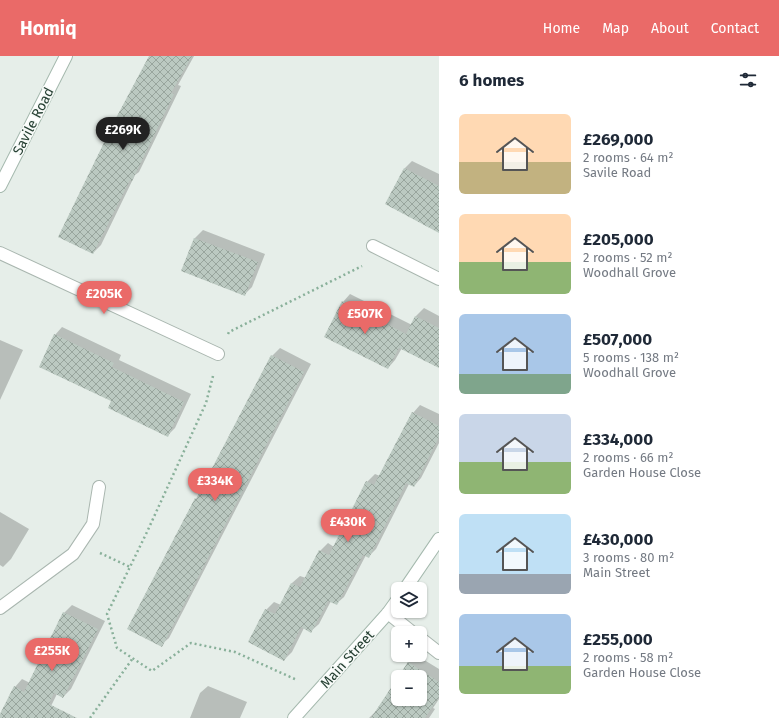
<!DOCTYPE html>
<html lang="en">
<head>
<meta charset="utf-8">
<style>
  body { margin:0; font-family:"Fira Sans",sans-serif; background:#f2f2f3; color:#1f2937; height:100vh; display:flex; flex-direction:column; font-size:15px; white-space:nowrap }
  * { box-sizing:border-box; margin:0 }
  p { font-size:13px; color:#747a83 }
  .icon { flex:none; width:22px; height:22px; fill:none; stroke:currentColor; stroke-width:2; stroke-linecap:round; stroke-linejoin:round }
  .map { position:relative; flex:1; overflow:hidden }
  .drawer { display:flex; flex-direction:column; background:#fff; width:340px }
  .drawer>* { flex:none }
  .fabs { position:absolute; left:391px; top:526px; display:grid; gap:8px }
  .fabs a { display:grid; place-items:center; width:36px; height:36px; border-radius:6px; background:#fff; box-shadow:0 1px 3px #0004; font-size:20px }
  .price { position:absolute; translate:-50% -34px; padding:0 9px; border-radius:14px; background:#ea6a68; color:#fff; font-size:13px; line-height:26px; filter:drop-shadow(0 1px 2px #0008) }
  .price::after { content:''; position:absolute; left:50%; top:24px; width:12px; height:9px; margin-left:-6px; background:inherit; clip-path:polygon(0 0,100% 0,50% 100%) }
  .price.on { background:#222; color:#fff }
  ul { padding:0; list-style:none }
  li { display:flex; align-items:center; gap:12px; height:100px; padding:0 20px }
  li span { display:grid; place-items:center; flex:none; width:112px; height:80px; border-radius:6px; color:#555 }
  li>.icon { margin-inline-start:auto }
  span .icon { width:48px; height:48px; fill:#fffc; stroke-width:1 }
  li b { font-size:17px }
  h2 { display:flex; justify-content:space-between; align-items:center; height:48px; padding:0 20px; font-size:17px }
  header { display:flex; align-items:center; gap:24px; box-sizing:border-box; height:56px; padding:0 20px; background:#ea6a68; color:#fff }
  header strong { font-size:19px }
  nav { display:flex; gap:22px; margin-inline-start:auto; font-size:14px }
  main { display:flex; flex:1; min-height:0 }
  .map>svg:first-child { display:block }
  .shadow { fill:#0003 }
  .building { fill:url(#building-cross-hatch); fill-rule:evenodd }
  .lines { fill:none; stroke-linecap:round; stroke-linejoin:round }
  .street-casing { stroke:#a9b6af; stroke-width:14 }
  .secondary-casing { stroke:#a5b9ae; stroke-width:14 }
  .path { stroke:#89b09a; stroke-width:2.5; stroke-dasharray:2 3; stroke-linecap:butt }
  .street { stroke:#fff; stroke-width:12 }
  .secondary { stroke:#fff; stroke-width:12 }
  .labels { text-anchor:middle; stroke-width:3; stroke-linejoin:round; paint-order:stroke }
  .street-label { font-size:14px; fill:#264033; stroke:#f7faf8 }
</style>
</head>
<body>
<header>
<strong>Homiq</strong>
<nav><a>Home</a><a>Map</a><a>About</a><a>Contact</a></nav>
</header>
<main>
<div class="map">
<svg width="439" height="662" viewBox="0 0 439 662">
  <defs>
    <pattern id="building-cross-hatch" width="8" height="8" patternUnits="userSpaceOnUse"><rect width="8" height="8" fill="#bbc9c1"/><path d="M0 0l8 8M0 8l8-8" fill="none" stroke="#98a59d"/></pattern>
  </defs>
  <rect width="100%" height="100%" fill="#e6eee9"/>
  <g class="shadow">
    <polygon points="150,0 194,0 178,29 181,30 139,116 135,119 101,189 93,197"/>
    <polygon points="412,105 439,118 439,175 386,148 405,112"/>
    <polygon points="203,174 265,198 252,231 244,239 183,214 195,182"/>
    <polygon points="350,238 412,269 416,260 424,252 439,260 439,311 402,292 395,304 388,312 343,246"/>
    <polygon points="62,271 121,299 119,304 191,338 175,372 167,380 112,344 55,279"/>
    <polygon points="0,284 23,294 0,344"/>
    <polygon points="280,292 311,308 169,582 161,589 129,572 196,443 199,439 272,300"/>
    <polygon points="420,349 439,358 439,387 421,422 414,430 409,428 376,493 369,500 366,499 344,541 336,548 331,545 319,568 311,575 304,572 292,596 284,604 249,586 266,554 274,546 281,549 292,527 300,520 306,522 320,495 328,487 334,491 367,426 375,418 380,420 413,357"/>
    <polygon points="0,456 29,473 11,503 3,511 0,509"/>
    <polygon points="72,549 105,565 71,633 63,641 57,638 45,662 0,662 15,631 22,623 30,627 64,557"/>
    <polygon points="416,599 439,613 439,643 433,652 435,653 429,662 369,662 376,655 398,622 398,643 420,643 420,621 399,621 408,606"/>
    <polygon points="208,630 247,646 240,662 190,662 200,637"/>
  </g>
  <g class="building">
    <polygon points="149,0 192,0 171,37 174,38 132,125 130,124 93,198 58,181 116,62"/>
    <polygon points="404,112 439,130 439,177 385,148"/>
    <polygon points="194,182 258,206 245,240 181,215"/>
    <polygon points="342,245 406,278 388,313 324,281"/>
    <polygon points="415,260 439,272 439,312 399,292"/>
    <polygon points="54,278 114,307 112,311 184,346 168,381 108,352 111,345 39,311"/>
    <polygon points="271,299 304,316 162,591 127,573 195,442 196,443"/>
    <polygon points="412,356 439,370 439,381 414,431 406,427 369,502 363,499 337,549 328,545 311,577 301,571 284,605 248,586 265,553 275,558 291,527 300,531 319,494 329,499 366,425 374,429"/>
    <polygon points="63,556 98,573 63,642 54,637 49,648 77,662 0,662 0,658 14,630 24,636"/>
    <path d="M408 606 439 626V641L425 662H371ZM398 621H420V643H398Z"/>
  </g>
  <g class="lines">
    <defs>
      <g id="street">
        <polyline points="373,190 439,223"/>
        <polyline points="0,197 218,298"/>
        <polyline points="0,552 73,498 93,468 99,431"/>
        <polyline points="388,557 413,577"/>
        <polyline points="420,582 439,597"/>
      </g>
      <g id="secondary">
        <polyline points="0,130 66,0"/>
        <polyline points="405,533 439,483"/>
        <polyline points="294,662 388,557 398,543"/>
      </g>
    </defs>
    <use href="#street" class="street-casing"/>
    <use href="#secondary" class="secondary-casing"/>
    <g class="path">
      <polyline points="228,278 229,276 362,210"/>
      <polyline points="213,320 206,347 147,476 107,558 117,592 152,615 191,587 235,596 297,624"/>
      <polyline points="100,497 130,511"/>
      <polyline points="90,662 133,602"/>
    </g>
    <use href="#street" class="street"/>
    <use href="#secondary" class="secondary"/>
  </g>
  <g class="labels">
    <g class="street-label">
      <text transform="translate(33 65) rotate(-63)" y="5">Savile Road</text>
      <text transform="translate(347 603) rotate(-48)" y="5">Main Street</text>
    </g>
  </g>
</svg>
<div class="fabs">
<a><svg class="icon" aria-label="layers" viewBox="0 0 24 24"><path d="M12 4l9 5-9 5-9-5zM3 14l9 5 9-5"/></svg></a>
<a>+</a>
<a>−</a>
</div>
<b class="price on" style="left:123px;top:95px">£269K</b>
<b class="price" style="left:104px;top:259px">£205K</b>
<b class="price" style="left:365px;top:279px">£507K</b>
<b class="price" style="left:215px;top:446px">£334K</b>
<b class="price" style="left:348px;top:487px">£430K</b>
<b class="price" style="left:52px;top:616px">£255K</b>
</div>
<section class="drawer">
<h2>6 homes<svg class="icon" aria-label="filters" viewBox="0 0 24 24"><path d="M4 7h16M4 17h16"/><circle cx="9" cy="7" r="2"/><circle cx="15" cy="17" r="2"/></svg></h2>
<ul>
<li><span style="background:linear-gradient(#ffd9b3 60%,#c2b280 0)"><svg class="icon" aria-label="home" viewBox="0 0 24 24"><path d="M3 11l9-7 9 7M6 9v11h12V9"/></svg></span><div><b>£269,000</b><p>2 rooms · 64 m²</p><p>Savile Road</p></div></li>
<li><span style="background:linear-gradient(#ffd9b3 60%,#8fb573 0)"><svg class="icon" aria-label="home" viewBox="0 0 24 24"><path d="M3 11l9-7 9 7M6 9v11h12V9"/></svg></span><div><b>£205,000</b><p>2 rooms · 52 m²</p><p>Woodhall Grove</p></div></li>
<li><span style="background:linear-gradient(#a9c7e8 75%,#7fa58c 0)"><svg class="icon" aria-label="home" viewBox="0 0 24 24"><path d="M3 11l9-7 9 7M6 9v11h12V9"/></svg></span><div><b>£507,000</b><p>5 rooms · 138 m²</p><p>Woodhall Grove</p></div></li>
<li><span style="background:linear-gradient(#c9d6e8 60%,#8fb573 0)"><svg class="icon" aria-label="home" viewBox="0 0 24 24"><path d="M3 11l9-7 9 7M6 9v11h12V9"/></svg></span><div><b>£334,000</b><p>2 rooms · 66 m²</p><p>Garden House Close</p></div></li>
<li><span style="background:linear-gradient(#bfe0f5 75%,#9aa5b1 0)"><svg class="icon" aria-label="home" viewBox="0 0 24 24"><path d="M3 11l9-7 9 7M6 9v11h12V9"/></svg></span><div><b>£430,000</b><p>3 rooms · 80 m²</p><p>Main Street</p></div></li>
<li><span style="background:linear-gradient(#a9c7e8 65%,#8fb573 0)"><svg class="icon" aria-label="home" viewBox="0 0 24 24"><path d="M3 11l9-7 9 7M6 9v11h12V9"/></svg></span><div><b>£255,000</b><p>2 rooms · 58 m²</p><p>Garden House Close</p></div></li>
</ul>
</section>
</main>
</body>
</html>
